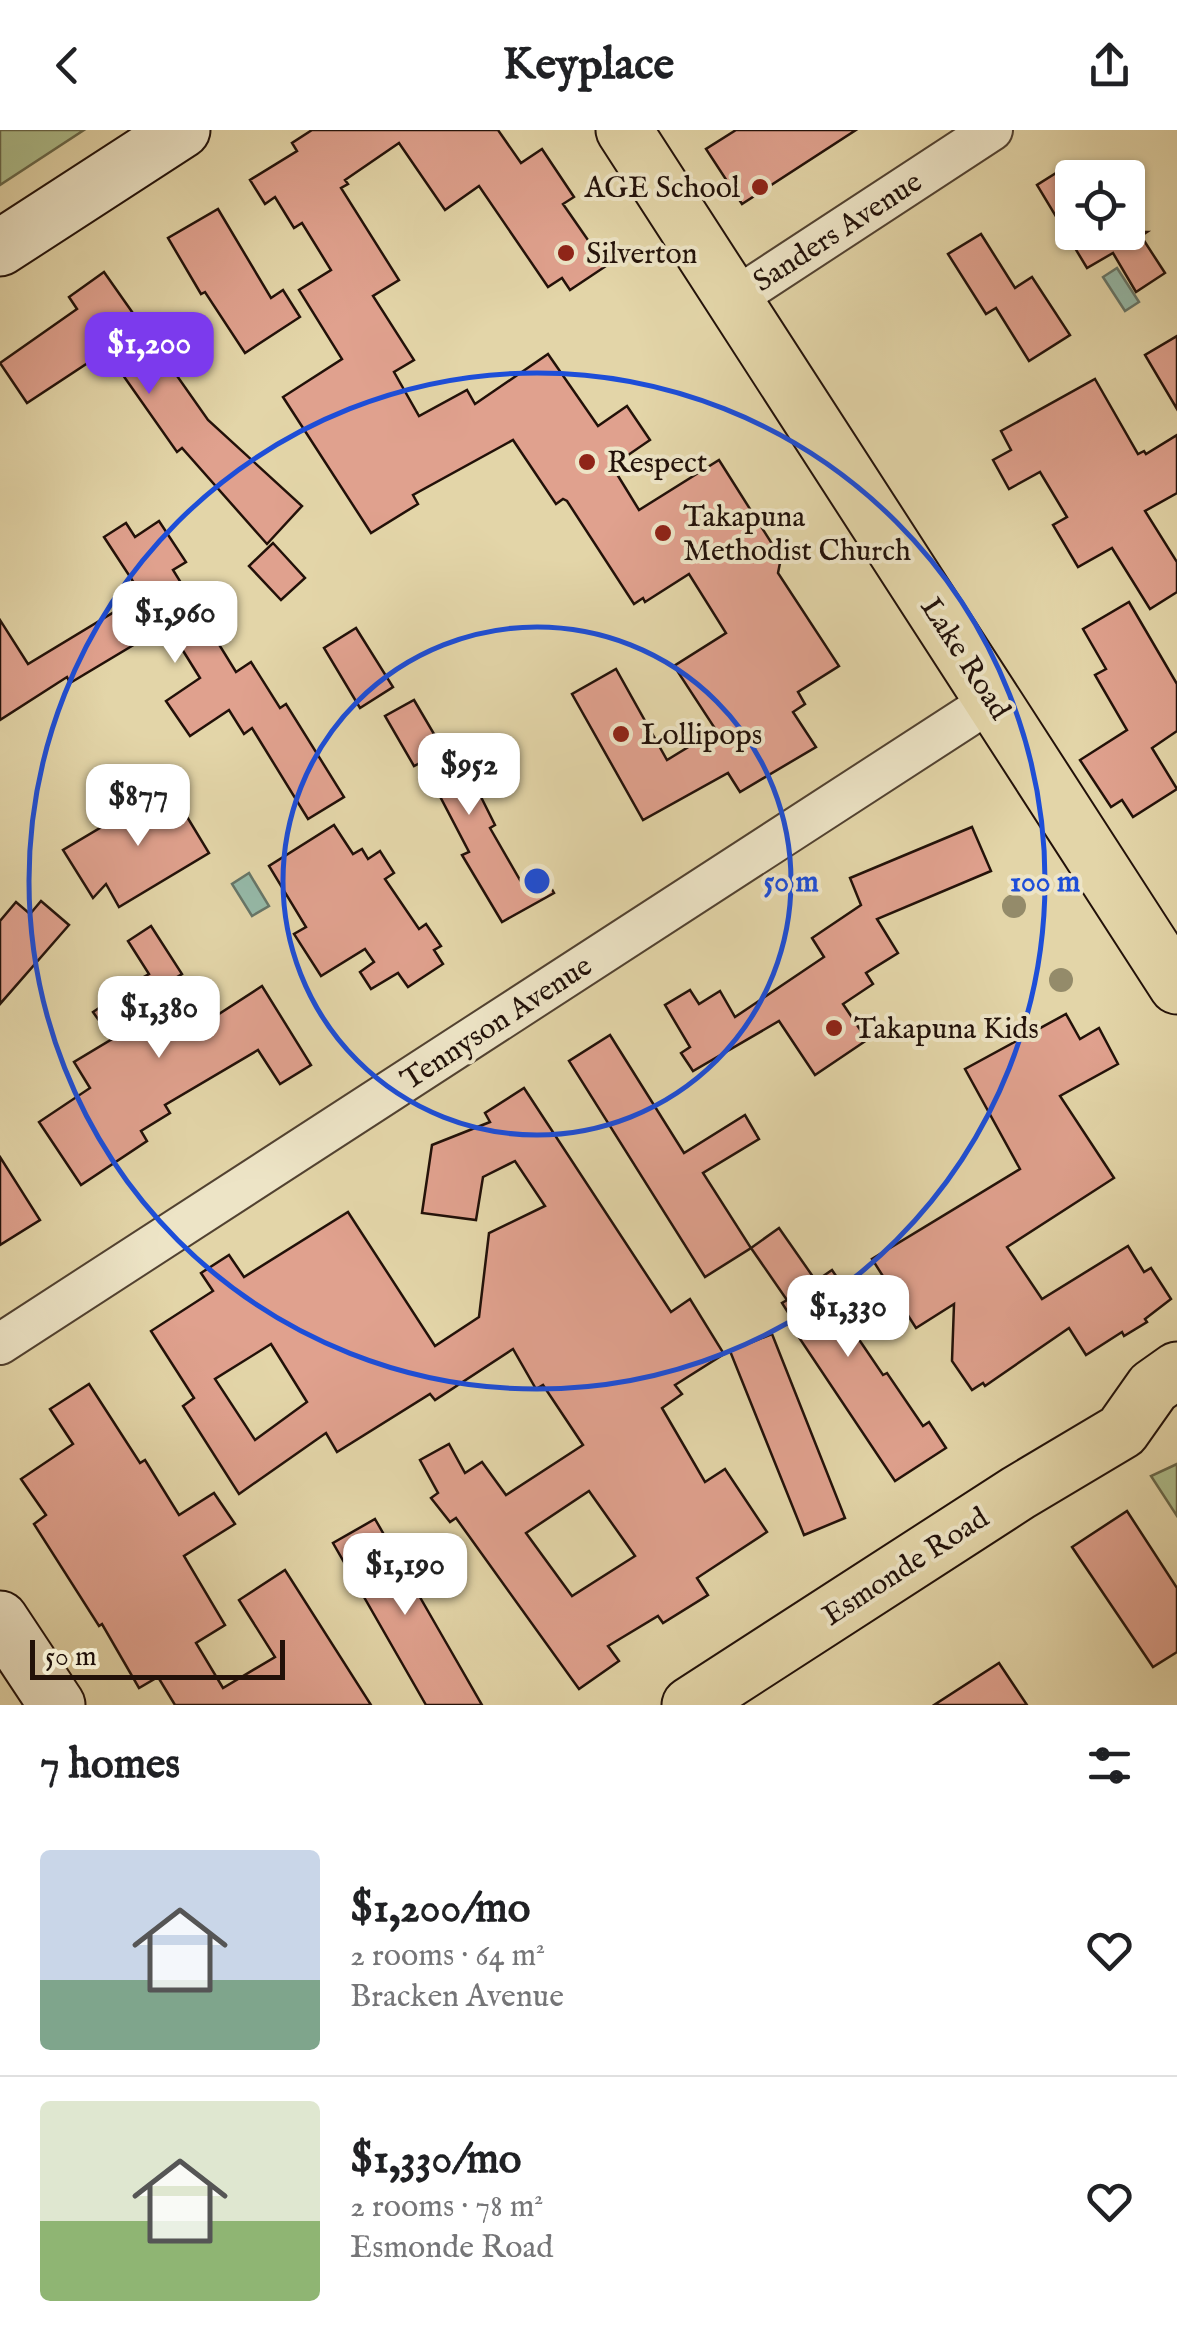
<!DOCTYPE html>
<html lang="en">
<head>
<meta charset="utf-8">
<style>
  body { margin:0; font-family:"IM FELL English",serif; background:#f2f2f2; color:#202124; height:100vh; display:flex; flex-direction:column; font-size:38px; white-space:nowrap }
  * { box-sizing:border-box; margin:0 }
  p { font-size:32px; color:#757577 }
  .icon { flex:none; width:55px; height:55px; fill:none; stroke:currentColor; stroke-width:2; stroke-linecap:round; stroke-linejoin:round }
  .map { position:relative; height:1575px; overflow:hidden }
  .side { display:flex; flex-direction:column; background:#fff; flex:1 }
  .side>* { flex:none }
  .fabs { position:absolute; left:1055px; top:30px; display:grid; gap:20px }
  .fabs a { display:grid; place-items:center; width:90px; height:90px; border-radius:10px; background:#fff; box-shadow:0 2px 8px #0004; font-size:50px }
  .scale { position:absolute; left:30px; bottom:25px; width:255px; box-sizing:border-box; padding-left:10px; border:5px solid #221109; border-top:0; font-size:28px; line-height:35px; white-space:nowrap; color:#221109; -webkit-text-stroke:8px #ede4c6; paint-order:stroke }
  .price { position:absolute; translate:-50% -85px; padding:0 22px; border-radius:20px; background:#fff; color:#222; font-size:32px; line-height:65px; filter:drop-shadow(0 2px 5px #0008) }
  .price::after { content:''; position:absolute; left:50%; top:60px; width:30px; height:22px; margin-left:-15px; background:inherit; clip-path:polygon(0 0,100% 0,50% 100%) }
  .price.current { background:#7c3aed; color:#fff }
  ul { padding:0; list-style:none }
  li { display:flex; align-items:center; gap:30px; height:250px; padding:0 40px }
  li+li { border-top:2px solid #e0e0e0 }
  li span { display:grid; place-items:center; flex:none; width:280px; height:200px; border-radius:10px; color:#555 }
  li>.icon { margin-inline-start:auto }
  span .icon { width:120px; height:120px; fill:#fffc; stroke-width:1 }
  li b { font-size:42px }
  h2 { display:flex; justify-content:space-between; align-items:center; height:120px; padding:0 40px; font-size:42px }
  header { display:flex; justify-content:space-between; align-items:center; height:130px; padding:0 40px; background:#fff; font-size:45px; font-weight:700 }
  .map>svg:first-child { display:block }
  .green { fill:#aebe8c; stroke:#68684a; stroke-width:2.5 }
  .water { fill:#95b9a8; stroke:#677668; stroke-width:2.5 }
  .building { fill:#e0a18e; stroke:#221109; stroke-width:2.5; fill-rule:evenodd }
  .lines { fill:none; stroke-linecap:round; stroke-linejoin:round }
  .street-casing { stroke:#524231; stroke-width:44 }
  .secondary-casing { stroke:#221109; stroke-width:59 }
  .primary-casing { stroke:#221109; stroke-width:59 }
  .street { stroke:#ede4c6; stroke-width:40 }
  .secondary { stroke:#ede4c6; stroke-width:55 }
  .primary { stroke:#e3d5a8; stroke-width:55 }
  .tree { fill:#948b6a }
  .ring { fill:none; stroke:#1d4ed8; stroke-width:5 }
  .poi-dot { fill:#8f2418; stroke:#ede4c6; stroke-width:4 }
  .labels { text-anchor:middle; stroke-width:8; stroke-linejoin:round; paint-order:stroke }
  .poi-label { font-size:30px; fill:#221109; stroke:#ede4c6; text-anchor:start }
  .street-label { font-size:30px; fill:#221109; stroke:#ede4c6 }
  .centre { fill:#1d4ed8; stroke:#ede4c6; stroke-width:5 }
  .ring-label { font-size:30px; text-anchor:middle; font-weight:bold; fill:#1d4ed8; stroke:#ede4c6; stroke-width:8; stroke-linejoin:round; paint-order:stroke }
</style>
</head>
<body>
<header><svg class="icon" aria-label="back" viewBox="0 0 24 24"><path d="M15 5l-7 7 7 7"/></svg>Keyplace<svg class="icon" aria-label="share" viewBox="0 0 24 24"><path d="M12 15V3M7 8l5-5 5 5M5 13v7h14v-7"/></svg></header>
<div class="map">
<svg width="1177" height="1575" viewBox="0 0 1177 1575">
  <rect width="100%" height="100%" fill="#e3d5a8"/>
  <filter id="stains"><feTurbulence type="fractalNoise" baseFrequency=".002" numOctaves="4"/><feColorMatrix values="0 0 0 0 .2 0 0 0 0 .09 0 0 0 0 .02 0 0 0 .5 -.17"/></filter>
  <radialGradient id="worn" r=".72"><stop offset=".6" stop-color="#630" stop-opacity="0"/><stop offset="1" stop-color="#630" stop-opacity=".3"/></radialGradient>
  <g class="green">
    <polygon points="0,0 84,0 0,55"/>
    <polygon points="1177,1334 1177,1386 1151,1346"/>
  </g>
  <g class="water">
    <polygon points="1117,138 1139,172 1125,181 1103,147"/>
    <polygon points="249,743 269,776 252,786 232,754"/>
  </g>
  <g class="building">
    <polygon points="312,0 498,0 521,33 542,19 574,67 563,74 606,136 570,160 562,148 548,157 479,56 445,80 399,13 345,50 348,54 341,58 399,150 373,166 414,230 394,242 419,286 467,260 475,274 548,224 598,296 627,276 650,310 612,336 639,380 719,330 781,428 778,443 839,536 798,562 805,574 793,582 816,617 740,662 728,643 643,690 572,564 616,539 667,630 716,600 674,536 726,503 689,444 645,472 643,468 634,474 567,371 563,369 556,374 513,310 413,365 418,374 371,403 283,267 342,229 299,160 331,140 302,93 294,98 275,67 265,74 250,50 297,21 292,13"/>
    <polygon points="736,0 856,0 742,74 706,19"/>
    <polygon points="1072,33 1072,102 1147,102 1141,106 1165,143 1136,162 1113,123 1087,138 1037,55"/>
    <polygon points="218,79 271,168 283,160 300,187 245,223 205,162 201,164 168,108"/>
    <polygon points="981,104 1015,158 1032,147 1070,205 1029,231 996,178 986,184 948,124"/>
    <polygon points="104,142 208,290 302,376 267,414 182,318 177,322 106,221 27,273 0,233 77,179 69,167"/>
    <polygon points="1177,206 1177,279 1145,225"/>
    <polygon points="1095,249 1138,324 1144,321 1146,324 1177,305 1177,363 1145,381 1177,432 1177,462 1150,479 1112,418 1078,437 1053,395 1067,387 1040,342 1009,359 993,330 1011,320 1001,301"/>
    <polygon points="159,391 186,432 173,440 236,542 251,532 280,578 286,574 344,667 308,689 252,598 244,604 229,580 190,606 166,571 200,548 167,495 70,553 67,547 0,590 0,490 28,534 142,465 104,407 126,393 135,407"/>
    <polygon points="273,413 305,448 281,470 249,436"/>
    <polygon points="1129,472 1177,554 1177,601 1152,618 1177,659 1133,687 1122,670 1111,677 1080,630 1127,600 1095,545 1106,539 1083,499"/>
    <polygon points="356,498 393,557 360,578 324,518"/>
    <polygon points="414,570 454,638 464,633 495,695 490,698 520,750 540,738 554,763 502,792 462,725 469,722 422,632 414,636 385,586"/>
    <polygon points="169,657 209,723 119,777 106,754 93,768 63,720"/>
    <polygon points="334,695 353,724 362,719 368,729 380,721 394,743 385,749 419,799 426,794 441,816 434,820 443,834 408,857 398,843 371,859 360,842 374,832 365,819 321,846 294,804 306,797 269,736"/>
    <polygon points="972,697 991,741 877,789 898,823 866,843 873,854 843,874 867,910 815,945 779,891 693,941 681,923 690,917 665,875 690,860 699,874 720,861 735,887 824,827 812,808 861,775 850,748"/>
    <polygon points="41,771 69,795 0,874 0,791 16,772 30,784"/>
    <polygon points="151,796 182,844 174,849 202,895 262,856 311,935 280,954 258,920 165,975 170,983 141,1001 147,1011 81,1055 39,992 90,958 74,932 112,909 93,882 136,853 156,870 142,848 149,844 128,811"/>
    <polygon points="1066,884 1080,909 1099,898 1118,934 1060,966 1114,1048 1007,1117 1042,1169 1128,1116 1144,1142 1151,1138 1171,1169 1145,1189 1147,1192 1124,1206 1122,1202 1086,1225 1069,1198 985,1256 983,1253 972,1260 952,1231 954,1174 916,1198 872,1129 1020,1039 965,939"/>
    <polygon points="610,905 684,1023 745,985 759,1009 703,1043 751,1118 705,1147 569,931"/>
    <path d="M524 958 671 1182 690 1169 724 1224 675 1255 682 1264 662 1278 705 1352 725 1339 767 1402 697 1448 708 1465 663 1493 658 1486 608 1516 619 1531 579 1559 456 1388 450 1392 431 1368 438 1363 420 1330 449 1314 465 1343 482 1332 506 1365 583 1315 543 1255 536 1259 513 1219 435 1270 430 1264 337 1322 326 1303 239 1364 183 1276 194 1268 151 1201 213 1161 201 1143 229 1125 244 1147 348 1082 435 1216 479 1187 489 1103 545 1076 515 1031 483 1047 476 1090 422 1083 432 1015 490 992 485 983ZM271 1214 307 1272 255 1310 215 1249ZM589 1361 635 1426 572 1466 526 1403Z"/>
    <polygon points="0,1027 40,1090 0,1115"/>
    <polygon points="779,1098 816,1151 832,1140 851,1168 837,1177 883,1245 887,1243 923,1296 929,1292 946,1318 895,1351 792,1197 796,1195 782,1173 787,1170 751,1118"/>
    <polygon points="772,1204 845,1388 804,1405 730,1221"/>
    <polygon points="89,1254 140,1333 145,1330 179,1385 214,1363 235,1394 184,1426 225,1495 196,1513 223,1558 275,1527 239,1470 285,1440 371,1575 175,1575 158,1547 139,1558 102,1494 99,1496 34,1394 46,1385 21,1349 73,1314 50,1279"/>
    <polygon points="1127,1381 1177,1458 1177,1522 1153,1537 1072,1417"/>
    <polygon points="375,1389 440,1502 482,1575 426,1575 333,1413"/>
    <polygon points="999,1533 1027,1575 934,1575"/>
  </g>
  <g class="lines">
    <defs>
      <g id="street">
        <polyline points="734,169 992,0"/>
        <polyline points="0,1214 993,570"/>
      </g>
      <g id="secondary">
        <polyline points="0,118 182,0"/>
        <polyline points="0,1489 57,1575"/>
      </g>
      <g id="primary">
        <polyline points="624,0 1177,856"/>
        <polyline points="690,1575 1018,1363 1122,1301 1153,1257 1177,1240"/>
      </g>
    </defs>
    <use href="#street" class="street-casing"/>
    <use href="#secondary" class="secondary-casing"/>
    <use href="#primary" class="primary-casing"/>
    <use href="#street" class="street"/>
    <use href="#secondary" class="secondary"/>
    <use href="#primary" class="primary"/>
  </g>
  <g class="tree">
    <circle cx="1014" cy="776" r="12"/>
    <circle cx="1061" cy="850" r="12"/>
  </g>
  <g class="ring">
    <circle cx="537" cy="751" r="254"/>
    <circle cx="537" cy="751" r="508"/>
  </g>
  <g class="poi-dot">
    <circle cx="760" cy="57" r="10"/>
    <circle cx="566" cy="123" r="10"/>
    <circle cx="587" cy="332" r="10"/>
    <circle cx="663" cy="403" r="10"/>
    <circle cx="621" cy="604" r="10"/>
    <circle cx="834" cy="898" r="10"/>
  </g>
  <g class="labels">
    <g class="poi-label">
      <text x="740" y="67" text-anchor="end">AGE School</text>
      <text x="586" y="133">Silverton</text>
      <text x="607" y="342">Respect</text>
      <text x="683" y="396">Takapuna<tspan x="683" dy="34">Methodist Church</tspan></text>
      <text x="641" y="614">Lollipops</text>
      <text x="854" y="908">Takapuna Kids</text>
    </g>
    <g class="street-label">
      <text transform="translate(837 101) rotate(-33)" y="10">Sanders Avenue</text>
      <text transform="translate(966 528) rotate(57)" y="10">Lake Road</text>
      <text transform="translate(496 892) rotate(-33)" y="10">Tennyson Avenue</text>
      <text transform="translate(905 1436) rotate(-33)" y="10">Esmonde Road</text>
    </g>
  </g>
  <circle cx="537" cy="751" r="15" class="centre"/>
  <g class="ring-label">
    <text x="791" y="761">50 m</text>
    <text x="1045" y="761">100 m</text>
  </g>
  <rect width="100%" height="100%" filter="url(#stains)"/>
  <rect width="100%" height="100%" fill="url(#worn)"/>
</svg>
<div class="fabs">
<a><svg class="icon" aria-label="locate" viewBox="0 0 24 24"><circle cx="12" cy="12" r="6"/><path d="M12 2v4M12 18v4M2 12h4M18 12h4"/></svg></a>
</div>
<div class="scale">50 m</div>
<b class="price current" style="left:149px;top:267px">$1,200</b>
<b class="price" style="left:175px;top:536px">$1,960</b>
<b class="price" style="left:469px;top:688px">$952</b>
<b class="price" style="left:138px;top:719px">$877</b>
<b class="price" style="left:159px;top:931px">$1,380</b>
<b class="price" style="left:848px;top:1230px">$1,330</b>
<b class="price" style="left:405px;top:1488px">$1,190</b>
</div>
<section class="side">
<h2>7 homes<svg class="icon" aria-label="filters" viewBox="0 0 24 24"><path d="M4 7h16M4 17h16"/><circle cx="9" cy="7" r="2"/><circle cx="15" cy="17" r="2"/></svg></h2>
<ul>
<li><span style="background:linear-gradient(#c9d6e8 65%,#7fa58c 0)"><svg class="icon" aria-label="home" viewBox="0 0 24 24"><path d="M3 11l9-7 9 7M6 9v11h12V9"/></svg></span><div><b>$1,200/mo</b><p>2 rooms · 64 m²</p><p>Bracken Avenue</p></div><svg class="icon" aria-label="heart" viewBox="0 0 24 24"><path d="M12 20l-8-8c-3-5 5-10 8-4 3-6 11-1 8 4z"/></svg></li>
<li><span style="background:linear-gradient(#dfe7d0 60%,#8fb573 0)"><svg class="icon" aria-label="home" viewBox="0 0 24 24"><path d="M3 11l9-7 9 7M6 9v11h12V9"/></svg></span><div><b>$1,330/mo</b><p>2 rooms · 78 m²</p><p>Esmonde Road</p></div><svg class="icon" aria-label="heart" viewBox="0 0 24 24"><path d="M12 20l-8-8c-3-5 5-10 8-4 3-6 11-1 8 4z"/></svg></li>
</ul>
</section>
</body>
</html>
